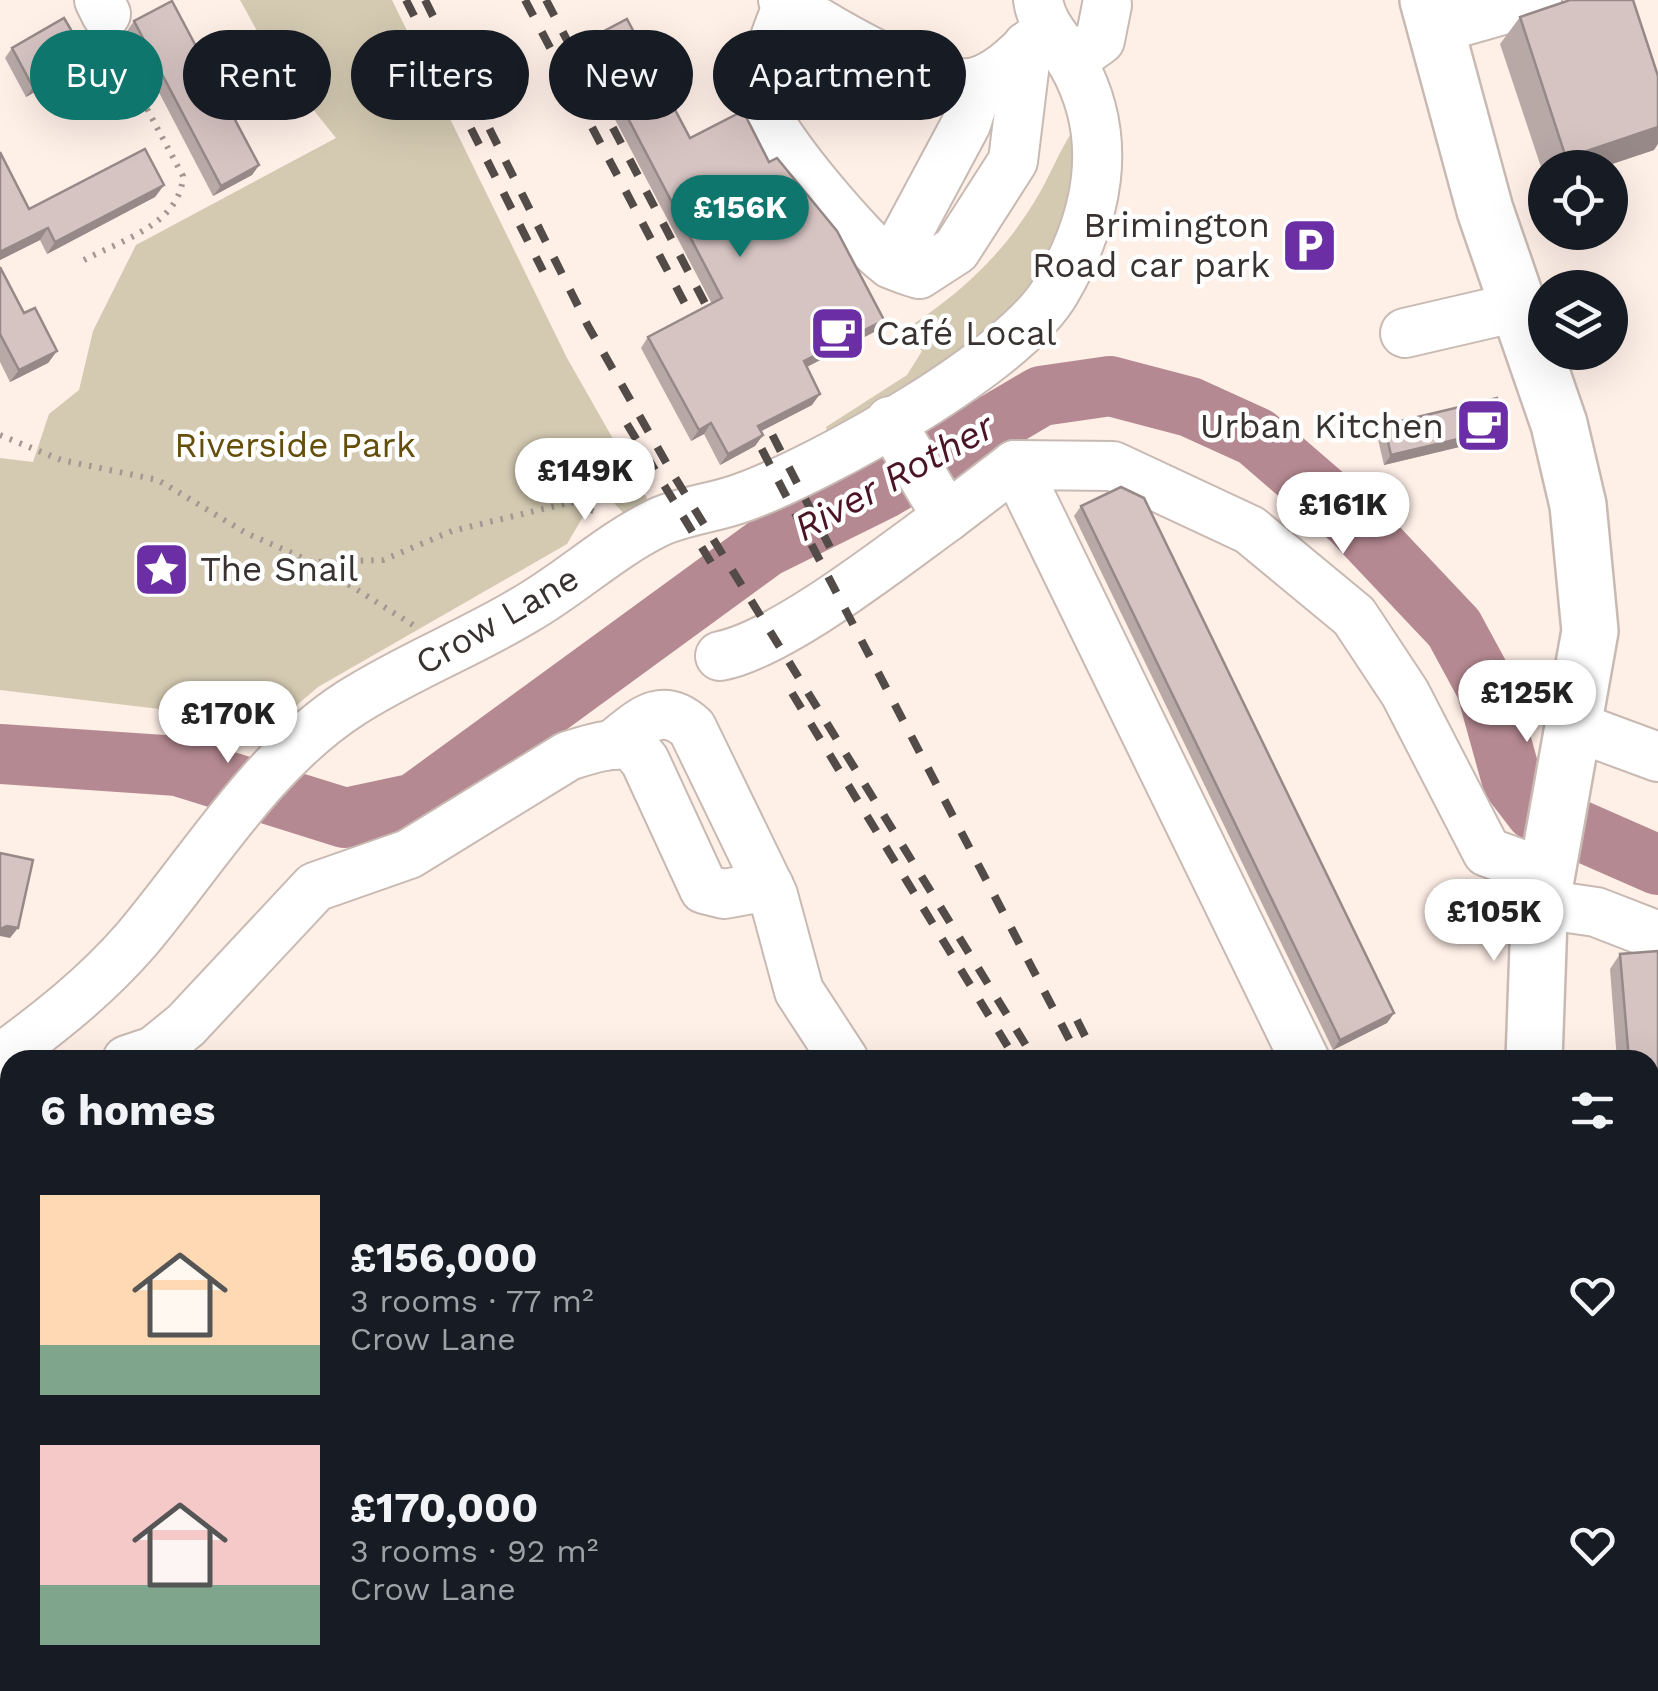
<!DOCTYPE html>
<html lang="en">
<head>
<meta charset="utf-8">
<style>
  body { margin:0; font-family:"Work Sans",sans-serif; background:#242831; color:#f1f3f6; height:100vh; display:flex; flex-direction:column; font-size:38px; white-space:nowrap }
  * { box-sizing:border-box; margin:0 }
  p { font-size:32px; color:#9ea1a6 }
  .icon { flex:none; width:55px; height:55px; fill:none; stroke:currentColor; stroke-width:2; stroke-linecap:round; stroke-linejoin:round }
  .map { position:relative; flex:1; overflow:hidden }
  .sheet { position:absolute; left:0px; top:1050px; width:1660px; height:642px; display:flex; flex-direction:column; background:#171b24; border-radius:30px 30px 0 0; box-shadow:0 10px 40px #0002 }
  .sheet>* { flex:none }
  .guide { position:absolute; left:30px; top:30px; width:1000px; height:90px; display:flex; gap:20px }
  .buttons { position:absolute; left:1528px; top:150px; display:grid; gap:20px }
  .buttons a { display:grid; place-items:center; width:100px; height:100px; border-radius:50%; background:#171b24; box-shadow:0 10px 40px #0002; font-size:50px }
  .price { position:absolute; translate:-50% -85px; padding:0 22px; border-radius:35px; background:#fff; color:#222; font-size:32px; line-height:65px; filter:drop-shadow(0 2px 5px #0008) }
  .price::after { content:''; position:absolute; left:50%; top:60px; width:30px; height:22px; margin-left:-15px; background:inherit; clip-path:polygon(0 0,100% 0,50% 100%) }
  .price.current { background:#0f766e; color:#fff }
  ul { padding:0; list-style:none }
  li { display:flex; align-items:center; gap:30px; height:250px; padding:0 40px }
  li span { display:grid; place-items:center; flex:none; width:280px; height:200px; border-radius:0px; color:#555 }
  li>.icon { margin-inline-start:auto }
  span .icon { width:120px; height:120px; fill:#fffc; stroke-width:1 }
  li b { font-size:42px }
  h2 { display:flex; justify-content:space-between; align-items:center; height:120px; padding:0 40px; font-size:42px }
  .pill { padding:0 35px; border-radius:45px; background:#171b24; box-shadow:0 10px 40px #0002; font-size:35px; line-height:90px }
  .pill.current { background:#0f766e; color:#fff }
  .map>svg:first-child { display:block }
  .green { fill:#d4cab2 }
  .forest { fill:#d1c09a }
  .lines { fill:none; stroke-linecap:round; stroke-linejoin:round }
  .river { stroke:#b58992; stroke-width:60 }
  .minor-casing { stroke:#c8bab3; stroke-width:52 }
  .major-casing { stroke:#c8bab3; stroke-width:60 }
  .path { stroke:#a29792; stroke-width:6; stroke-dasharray:2.5 8; stroke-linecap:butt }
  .minor { stroke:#fff; stroke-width:48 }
  .major { stroke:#fff; stroke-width:55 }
  .rail { stroke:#524b48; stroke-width:8; stroke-dasharray:18 18; stroke-linecap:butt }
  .wall { fill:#b8a9a7 }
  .shaded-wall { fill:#968988 }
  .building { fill:#d6c4c2; stroke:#968988; stroke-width:2.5 }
  .labels { text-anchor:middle; stroke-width:9; stroke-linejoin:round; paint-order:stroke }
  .poi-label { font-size:35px; fill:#383230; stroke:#fff; text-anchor:end }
  .park-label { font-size:35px; fill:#654d0a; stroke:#fff }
  .street-label { font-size:35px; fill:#383230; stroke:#fff }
  .water-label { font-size:38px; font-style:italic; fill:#4b1425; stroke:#fff }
</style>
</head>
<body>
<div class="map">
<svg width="1658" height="1691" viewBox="0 0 1658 1691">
  <rect width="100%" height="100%" fill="#feefe7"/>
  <g class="green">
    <polygon points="240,0 392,0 567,358 653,509 630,520 600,488 567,544 318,687 276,723 0,690 0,458 33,462 49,414 79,390 93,331 136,245 336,138 272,58"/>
    <path d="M1089 131 1075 211 1038 287 952 359 828 436 826 427 907 375 922 351 912 340 909 327C964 291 1006 251 1039 194 1051 173 1059 152 1072 132Z"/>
    <polygon points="0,1585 10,1682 1026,1682 1033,1691 0,1691"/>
  </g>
  <g class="forest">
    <polygon points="10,1577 10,1682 402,1683 384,1691 0,1691 0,1581"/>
    <polygon points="920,1683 1026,1683 1033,1691 943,1691"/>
  </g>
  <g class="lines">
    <polyline class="river" points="0,754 178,766 345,818 415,803 766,547 885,488 1041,396 1110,386 1190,407 1256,437 1351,519 1454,628 1486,687 1512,781 1535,811 1658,865"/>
    <defs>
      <g id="minor">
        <polyline points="99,0 106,14"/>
        <path d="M783 0C821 25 935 96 979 81 1004 73 1021 51 1041 35"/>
        <path d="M788 4C774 40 757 75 768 115 777 143 864 245 890 263 898 268 910 271 919 274L956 250 1013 161 1027 46"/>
        <polyline points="1436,29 1537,0"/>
        <polyline points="1071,61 1100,40 1107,5"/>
        <polyline points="891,264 966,124 980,81"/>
        <polyline points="1405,333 1517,307"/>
        <polyline points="890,421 947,517 1015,465"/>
        <polyline points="1015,465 1113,466 1250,530 1354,616 1405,693 1487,852 1545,873"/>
        <polyline points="1015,465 1305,1060"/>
        <path d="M720 656C782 644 893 556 947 517"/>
        <polyline points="1574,726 1658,757"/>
        <path d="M615 743C642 722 661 700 692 728L773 895 799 991 844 1060"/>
        <polyline points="1541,904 1596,912 1658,936"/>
        <path d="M0 1059C50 1022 95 987 136 940 203 861 262 760 351 703 407 667 470 643 526 609 571 583 610 546 657 523 684 510 716 508 744 497 823 468 1016 361 1056 290 1098 218 1115 139 1073 64 1060 41 1042 27 1038 0"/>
        <path d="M127 1060 154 1051 186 1025 315 887 409 854 568 756C590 749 610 742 633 746L645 761 704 889 724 894 769 886"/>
        <polyline points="0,1100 10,1093"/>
        <polyline points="1650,1201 1658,1200"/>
        <polyline points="1650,1254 1658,1279"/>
      </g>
      <g id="major">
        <polyline points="1428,0 1485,210 1559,424 1578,505 1590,631 1539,918 1534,1060"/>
        <polyline points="1650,1481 1658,1506"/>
      </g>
    </defs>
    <use href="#minor" class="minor-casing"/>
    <use href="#major" class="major-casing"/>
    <g class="path">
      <path d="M84 260C122 240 180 224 183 176L116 51"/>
      <polyline points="0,435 61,460 158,480 246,533 312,562 383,560 452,531 572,502 595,512"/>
      <polyline points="313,562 413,625"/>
    </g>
    <use href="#minor" class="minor"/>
    <use href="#major" class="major"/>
    <g class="rail">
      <polyline points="406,0 543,271"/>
      <polyline points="425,0 588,326 671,471 1035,1060"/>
      <polyline points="525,0 703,338"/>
      <polyline points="546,0 720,332"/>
      <polyline points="756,403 836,559"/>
      <polyline points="745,417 1080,1060"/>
      <polyline points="627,424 718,574"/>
      <polyline points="792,693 1016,1060"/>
      <polyline points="1077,1020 1097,1060"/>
      <polyline points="1356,1682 1360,1691"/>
      <polyline points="1375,1682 1380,1691"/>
      <polyline points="1405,1682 1409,1691"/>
      <polyline points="1422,1682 1426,1691"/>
    </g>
  </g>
  <g class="wall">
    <polygon points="1520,17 1654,150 1600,168 1545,168 1545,179 1500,44"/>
    <polygon points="134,21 259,165 252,175 213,196 127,31"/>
    <polygon points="587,40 690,138 769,162 884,320 876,331 807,367 812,405 761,431 763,435 755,446 720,465 704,434 691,441 641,348 648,337 712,304 579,51"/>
    <polygon points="12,48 79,67 26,97 5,58"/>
    <polygon points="0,152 29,209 164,185 155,197 47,254 40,240 0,260"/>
    <polygon points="0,267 24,313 57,351 48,363 10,382 0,362"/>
    <polygon points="1384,425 1497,438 1384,465 1377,435"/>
    <polygon points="1081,506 1394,1013 1387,1023 1333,1050 1074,516"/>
    <polygon points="1620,954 1650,1060 1617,1060 1610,969"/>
    <polygon points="1650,1530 1658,1552 1657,1689 1650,1670"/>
  </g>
  <g class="shaded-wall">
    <polygon points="87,57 79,67 26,97 33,87"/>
    <polygon points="1658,127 1658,144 1654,150 1600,168 1559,168 1566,158"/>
    <polygon points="259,165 252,175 213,196 221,186"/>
    <polygon points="164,185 155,197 47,254 55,242"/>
    <polygon points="48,228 40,240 0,260 0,252"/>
    <polygon points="884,320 876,331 797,372 804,361"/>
    <polygon points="57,351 48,363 10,382 19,370"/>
    <polygon points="820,394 812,405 750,437 758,426"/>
    <polygon points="711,423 704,434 691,441 699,430"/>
    <polygon points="1504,428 1497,438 1384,465 1391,455"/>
    <polygon points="763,435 755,446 720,465 728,454"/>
    <polygon points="7,926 18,928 10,938 0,936 0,929"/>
    <polygon points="1394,1013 1387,1023 1333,1050 1340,1040"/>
    <rect x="1650" y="1132" width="8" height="14"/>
  </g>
  <g class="building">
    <polygon points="1570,0 1633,0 1658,76 1658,127 1566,158 1520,17"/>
    <polygon points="172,1 259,165 221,186 134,21"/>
    <polygon points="64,18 87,57 33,87 12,48"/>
    <polygon points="627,19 690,138 743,111 769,162 777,158 837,231 884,320 804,361 820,394 758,426 763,435 728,454 711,423 699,430 648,337 722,298 587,40"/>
    <polygon points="145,149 164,185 55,242 48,228 0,252 0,152 29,209"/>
    <polygon points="0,267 24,313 35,308 57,351 19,370 0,334"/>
    <polygon points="1497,398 1504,428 1391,455 1384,425"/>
    <polygon points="1121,487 1144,498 1394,1013 1340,1040 1081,506"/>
    <polygon points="0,853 33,860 18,928 7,926 0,929"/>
    <polygon points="1658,951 1658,1132 1650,1132 1650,1060 1629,1060 1620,954"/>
    <polygon points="1650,1530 1658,1552 1658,1648 1650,1626"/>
  </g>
  <defs>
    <symbol id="parking-square" viewBox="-11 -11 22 22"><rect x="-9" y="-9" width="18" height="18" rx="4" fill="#6c2ea4" stroke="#fff"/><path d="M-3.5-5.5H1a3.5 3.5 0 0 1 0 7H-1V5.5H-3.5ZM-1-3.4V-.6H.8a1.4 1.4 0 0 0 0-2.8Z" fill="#fff"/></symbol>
    <symbol id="cafe-square" viewBox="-11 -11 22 22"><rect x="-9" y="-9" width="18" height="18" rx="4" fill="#6c2ea4" stroke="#fff"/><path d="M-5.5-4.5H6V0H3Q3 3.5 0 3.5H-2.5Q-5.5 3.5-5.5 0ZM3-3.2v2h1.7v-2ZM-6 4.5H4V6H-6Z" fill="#fff"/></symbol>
    <symbol id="sight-square" viewBox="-11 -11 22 22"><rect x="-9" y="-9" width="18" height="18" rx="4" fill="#6c2ea4" stroke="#fff"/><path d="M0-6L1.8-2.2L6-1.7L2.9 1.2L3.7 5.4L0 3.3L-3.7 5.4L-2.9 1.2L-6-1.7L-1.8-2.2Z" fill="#fff"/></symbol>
  </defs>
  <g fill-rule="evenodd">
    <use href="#parking-square" x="1278" y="214" width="63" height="63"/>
    <use href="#cafe-square" x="806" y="302" width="63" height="63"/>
    <use href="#cafe-square" x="1452" y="394" width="63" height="63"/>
    <use href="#sight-square" x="130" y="538" width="63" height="63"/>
  </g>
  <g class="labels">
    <g class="poi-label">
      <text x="1270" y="237">Brimington<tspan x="1270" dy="40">Road car park</tspan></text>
      <text x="876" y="345" text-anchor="start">Café Local</text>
      <text x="1444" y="438">Urban Kitchen</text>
      <text x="200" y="581" text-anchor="start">The Snail</text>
    </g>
    <g class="park-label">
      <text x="295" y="457">Riverside Park</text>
    </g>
    <g class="street-label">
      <text transform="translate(497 620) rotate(-30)" y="12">Crow Lane</text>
    </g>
    <g class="water-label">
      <text transform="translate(894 477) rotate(-29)" y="13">River Rother</text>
    </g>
  </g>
</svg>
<div class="buttons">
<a><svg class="icon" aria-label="locate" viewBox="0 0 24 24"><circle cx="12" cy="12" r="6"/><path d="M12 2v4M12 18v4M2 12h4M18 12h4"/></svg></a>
<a><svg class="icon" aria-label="layers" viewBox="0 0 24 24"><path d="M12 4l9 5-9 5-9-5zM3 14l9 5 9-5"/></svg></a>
</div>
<b class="price current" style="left:740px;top:260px">£156K</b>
<b class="price" style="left:585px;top:523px">£149K</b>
<b class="price" style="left:1343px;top:557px">£161K</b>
<b class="price" style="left:1527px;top:745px">£125K</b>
<b class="price" style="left:228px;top:766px">£170K</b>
<b class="price" style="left:1494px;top:964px">£105K</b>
<div class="guide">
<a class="pill current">Buy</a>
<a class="pill">Rent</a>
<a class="pill">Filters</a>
<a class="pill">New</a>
<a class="pill">Apartment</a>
</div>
<section class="sheet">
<h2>6 homes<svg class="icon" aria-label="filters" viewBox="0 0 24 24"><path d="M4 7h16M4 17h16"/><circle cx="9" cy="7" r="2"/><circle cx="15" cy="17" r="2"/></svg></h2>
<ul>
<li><span style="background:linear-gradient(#ffd9b3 75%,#7fa58c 0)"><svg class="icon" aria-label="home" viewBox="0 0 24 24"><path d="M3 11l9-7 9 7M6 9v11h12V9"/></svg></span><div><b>£156,000</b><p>3 rooms · 77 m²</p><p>Crow Lane</p></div><svg class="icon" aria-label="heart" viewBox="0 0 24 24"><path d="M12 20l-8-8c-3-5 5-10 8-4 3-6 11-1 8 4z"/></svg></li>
<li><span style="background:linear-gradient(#f6c9c9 70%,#7fa58c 0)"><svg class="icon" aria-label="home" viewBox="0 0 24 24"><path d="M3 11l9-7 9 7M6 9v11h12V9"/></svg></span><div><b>£170,000</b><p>3 rooms · 92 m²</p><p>Crow Lane</p></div><svg class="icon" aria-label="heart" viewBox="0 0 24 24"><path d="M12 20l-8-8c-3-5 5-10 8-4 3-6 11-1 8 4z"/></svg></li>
</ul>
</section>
</div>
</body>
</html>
